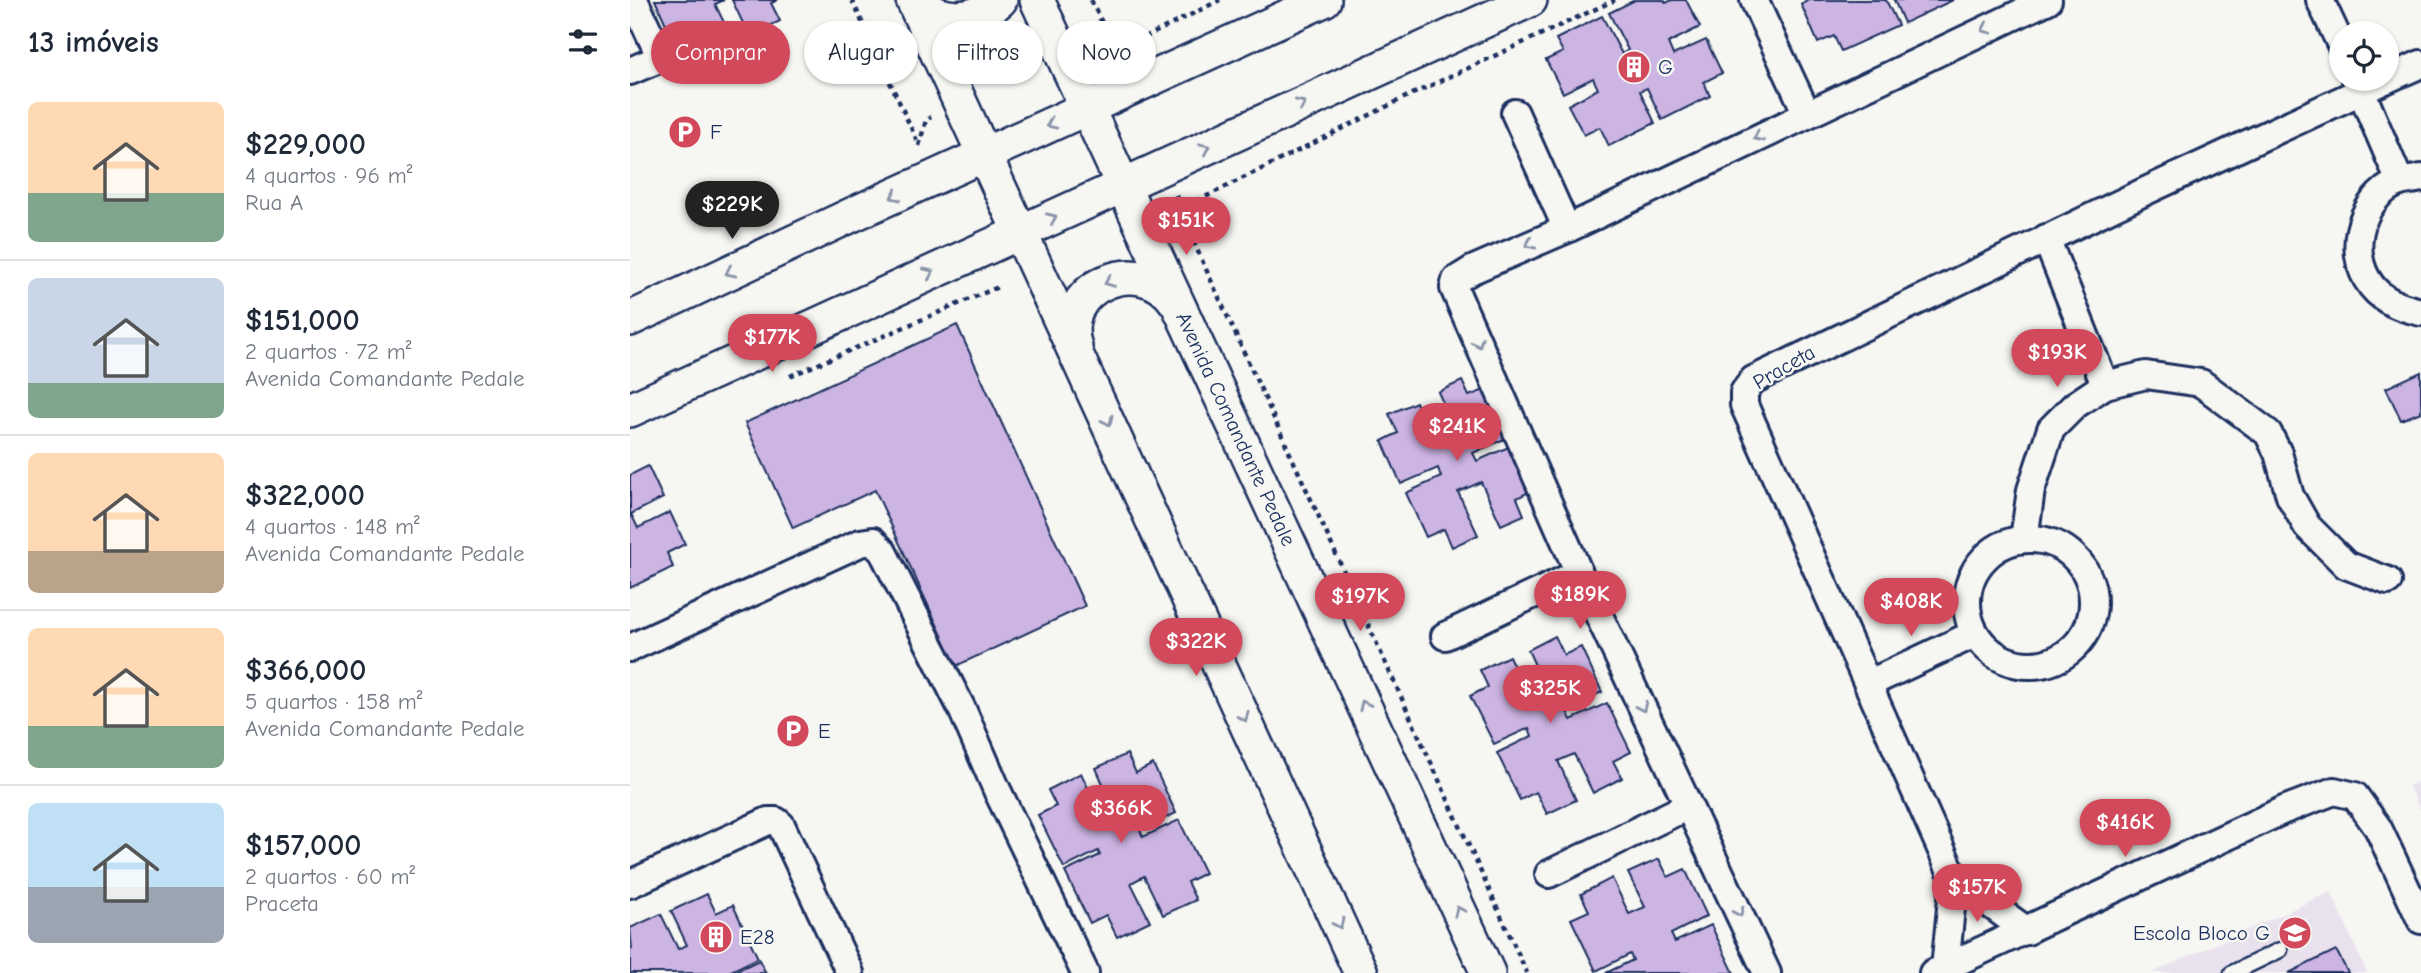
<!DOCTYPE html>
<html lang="pt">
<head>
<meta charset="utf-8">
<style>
  body { margin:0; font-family:"Comic Neue",sans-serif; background:#f6f6f7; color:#1f2937; height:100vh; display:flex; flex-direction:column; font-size:26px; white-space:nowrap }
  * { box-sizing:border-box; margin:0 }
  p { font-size:23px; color:#747a83 }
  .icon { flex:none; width:38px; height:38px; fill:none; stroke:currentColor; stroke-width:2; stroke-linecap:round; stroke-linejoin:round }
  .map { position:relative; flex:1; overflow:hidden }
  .panel { display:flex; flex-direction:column; background:#fff; width:630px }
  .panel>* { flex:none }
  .banner { position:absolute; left:21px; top:21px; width:665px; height:63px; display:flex; gap:14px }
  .fabs { position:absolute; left:1699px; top:21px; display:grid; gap:14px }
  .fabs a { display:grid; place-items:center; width:70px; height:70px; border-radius:50%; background:#fff; box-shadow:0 2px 5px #0004; font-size:35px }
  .price { position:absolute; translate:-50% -60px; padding:0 16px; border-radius:24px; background:#d1495b; color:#fff; font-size:23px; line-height:46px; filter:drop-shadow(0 2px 4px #0008) }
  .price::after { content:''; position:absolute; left:50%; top:42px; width:21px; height:16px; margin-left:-10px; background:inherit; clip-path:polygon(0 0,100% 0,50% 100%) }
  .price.current { background:#222; color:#fff }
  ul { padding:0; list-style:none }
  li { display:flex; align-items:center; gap:21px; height:175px; padding:0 28px }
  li+li { border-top:2px solid #e0e1e3 }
  li span { display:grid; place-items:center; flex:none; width:196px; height:140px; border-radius:10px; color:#555 }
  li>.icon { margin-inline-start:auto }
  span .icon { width:84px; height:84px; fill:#fffc; stroke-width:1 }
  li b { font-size:30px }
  h2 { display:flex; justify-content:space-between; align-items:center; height:84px; padding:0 28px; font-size:30px }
  .tag { padding:0 24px; border-radius:32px; background:#fff; box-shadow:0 2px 5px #0004; font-size:24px; line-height:63px }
  .tag.current { background:#d1495b; color:#fff }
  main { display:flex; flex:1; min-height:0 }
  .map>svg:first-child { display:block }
  .built { fill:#e9e2ee }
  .building { fill:#ccb4e3; stroke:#1b2f5e; stroke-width:2 }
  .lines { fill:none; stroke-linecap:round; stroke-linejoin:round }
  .service-casing { stroke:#1b2f5e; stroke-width:19 }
  .minor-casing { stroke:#1b2f5e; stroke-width:32 }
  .tertiary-casing { stroke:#1b2f5e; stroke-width:38 }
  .path { stroke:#1b2f5e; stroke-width:4.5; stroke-dasharray:5 5; stroke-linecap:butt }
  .service { stroke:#f6f6f2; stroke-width:14 }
  .minor { stroke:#f6f6f2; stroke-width:26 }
  .tertiary { stroke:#f6f6f2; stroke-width:33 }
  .oneway { stroke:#8892a8 }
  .labels { text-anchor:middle; stroke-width:5; stroke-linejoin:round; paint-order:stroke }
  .poi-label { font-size:21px; fill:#1b2f5e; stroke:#f6f6f2; text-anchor:start }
  .street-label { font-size:21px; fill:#1b2f5e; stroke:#f6f6f2 }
</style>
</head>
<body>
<main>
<section class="panel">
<h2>13 imóveis<svg class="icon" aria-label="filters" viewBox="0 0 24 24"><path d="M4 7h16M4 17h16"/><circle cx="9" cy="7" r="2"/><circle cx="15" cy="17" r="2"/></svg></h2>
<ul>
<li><span style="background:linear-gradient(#ffd9b3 65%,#7fa58c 0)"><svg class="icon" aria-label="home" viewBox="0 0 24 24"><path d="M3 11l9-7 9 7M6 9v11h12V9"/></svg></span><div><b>$229,000</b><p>4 quartos · 96 m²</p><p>Rua A</p></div></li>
<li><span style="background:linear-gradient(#c9d6e8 75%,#7fa58c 0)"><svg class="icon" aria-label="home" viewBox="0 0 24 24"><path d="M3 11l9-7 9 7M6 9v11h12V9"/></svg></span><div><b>$151,000</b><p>2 quartos · 72 m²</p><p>Avenida Comandante Pedale</p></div></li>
<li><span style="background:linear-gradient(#ffd9b3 70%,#b9a48a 0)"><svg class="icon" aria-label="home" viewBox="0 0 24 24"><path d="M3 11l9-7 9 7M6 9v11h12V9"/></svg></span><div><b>$322,000</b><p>4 quartos · 148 m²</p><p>Avenida Comandante Pedale</p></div></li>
<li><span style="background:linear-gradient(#ffd9b3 70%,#7fa58c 0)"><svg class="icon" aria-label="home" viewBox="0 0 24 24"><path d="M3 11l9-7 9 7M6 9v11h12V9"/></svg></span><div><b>$366,000</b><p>5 quartos · 158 m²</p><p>Avenida Comandante Pedale</p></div></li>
<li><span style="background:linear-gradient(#bfe0f5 60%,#9aa5b1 0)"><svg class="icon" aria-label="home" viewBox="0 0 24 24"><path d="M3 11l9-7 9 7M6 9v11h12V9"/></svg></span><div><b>$157,000</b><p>2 quartos · 60 m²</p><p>Praceta</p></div></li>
</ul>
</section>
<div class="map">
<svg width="1791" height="973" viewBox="0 0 1791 973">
  <rect width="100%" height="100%" fill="#f6f6f2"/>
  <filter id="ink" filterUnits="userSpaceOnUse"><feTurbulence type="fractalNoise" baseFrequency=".0143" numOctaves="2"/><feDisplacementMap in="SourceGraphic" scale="14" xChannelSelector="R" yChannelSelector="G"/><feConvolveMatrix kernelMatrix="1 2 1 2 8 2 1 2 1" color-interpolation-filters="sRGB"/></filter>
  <g filter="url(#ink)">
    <g class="built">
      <polygon points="1791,780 1791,812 1779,786"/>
      <polygon points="1701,892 1737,973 1522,973"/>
    </g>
    <g class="building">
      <polygon points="25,0 94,0 85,4 104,43 73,58 62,35 45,44"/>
      <polygon points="102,0 148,0 141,3 150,21 119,36"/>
      <polygon points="1005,0 1034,0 1036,3 1042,0 1056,0 1070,27 1038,43 1043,55 1076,40 1092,73 1074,82 1080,96 1032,120 1017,88 1010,91 1025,123 979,146 970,127 954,135 938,105 968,89 963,78 933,93 916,60 933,52 926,39 972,16 992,54 998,50 979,13"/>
      <polygon points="1179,0 1256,0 1268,25 1211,51 1204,36 1188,43 1171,4"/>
      <polygon points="1264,0 1323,0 1274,23"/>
      <polygon points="327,325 455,606 326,666 245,490 163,528 115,423"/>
      <polygon points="1791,372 1791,412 1771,420 1756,388"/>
      <polygon points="832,381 839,396 857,389 879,437 843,453 847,461 883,445 903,490 887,498 894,515 871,525 851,482 828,492 848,535 822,547 814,529 796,537 776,493 811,477 808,468 771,484 752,441 768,433 759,414 786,402 804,441 826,431 808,392"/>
      <polygon points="18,466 33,498 1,514 8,528 40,512 55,544 37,553 43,567 0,588 0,475"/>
      <polygon points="925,636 934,655 951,647 972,692 936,709 941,720 977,703 1001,752 983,761 992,778 963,793 944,754 928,761 946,800 917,814 906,792 890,800 867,753 902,736 899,728 864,744 840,696 858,687 850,670 879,656 896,692 913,683 898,650"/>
      <polygon points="497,754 506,773 523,764 546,813 510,830 513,837 549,820 575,873 557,882 566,900 533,915 514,876 501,883 520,921 487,937 476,915 460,923 435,872 470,855 468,851 434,868 408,815 426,806 418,790 451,773 468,809 481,802 466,768"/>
      <polygon points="1029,859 1038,877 1055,869 1077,916 1041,934 1045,942 1081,925 1104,973 976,973 1003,960 1000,954 966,971 941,919 959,911 951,894 982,878 999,914 1015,907 998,873"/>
      <polygon points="77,894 86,913 103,905 128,958 97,973 0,973 0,950 2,949 0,928 31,914 48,949 57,945 41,911"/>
      <polygon points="1706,950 1718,973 1659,973"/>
      <polygon points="129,960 136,973 102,973"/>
    </g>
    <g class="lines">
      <defs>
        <polyline id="service" points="1602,973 1650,950"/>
        <g id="minor">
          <polyline points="1124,0 1177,114"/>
          <polyline points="1690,0 1712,47"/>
          <polyline points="0,71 31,58 4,0"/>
          <polyline points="1726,79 1770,182"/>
          <polyline points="1757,79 1791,64"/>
          <polyline points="885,113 937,229"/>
          <path d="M1791 178C1784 180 1776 180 1769 182 1727 199 1714 260 1747 292 1760 304 1774 308 1791 312"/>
          <polyline points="1475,385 1516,375 1571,383 1638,433 1648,453 1660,496 1677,526 1716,565 1758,581"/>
          <polyline points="1394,539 1401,490 1421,429 1445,405 1475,385 1416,238"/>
          <circle cx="1400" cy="602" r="63"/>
          <polyline points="815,636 949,573"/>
          <polyline points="0,648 230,543 243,541 253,552 332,709 367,790 455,973"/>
          <polyline points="1238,684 1344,634"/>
          <polyline points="919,874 1058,806"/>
          <polyline points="1324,878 1397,931"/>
          <polyline points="0,884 138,821 146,821 151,825 220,973"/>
          <polyline points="1315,968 1324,878 1114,405 1114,392 1123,380 1518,190 1757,79"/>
          <polyline points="1137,973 949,573 824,288 826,280 842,270 937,229 1418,0"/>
          <polyline points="1303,973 1654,810 1704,791 1725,796 1748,828 1791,920"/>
        </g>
        <g id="tertiary">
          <polyline points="283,0 731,973"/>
          <path d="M287 0C310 25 346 22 370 0"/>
          <polyline points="407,0 858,973"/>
          <polyline points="0,319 228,212 694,0"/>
          <path d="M445 347C425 288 511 249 546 302"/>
          <polyline points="0,410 900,0"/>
        </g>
      </defs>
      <use href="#service" class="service-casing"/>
      <use href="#minor" class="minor-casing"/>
      <use href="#tertiary" class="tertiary-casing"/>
      <g class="path">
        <polyline points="222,0 289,145"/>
        <polyline points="461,0 486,52 590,0"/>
        <polyline points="462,47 487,54"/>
        <polyline points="289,146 296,120 301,117"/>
        <polyline points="546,195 549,210 897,973"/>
        <polyline points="549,210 776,97 985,0"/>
        <polyline points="160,376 368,287"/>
      </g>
      <use href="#service" class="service"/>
      <use href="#minor" class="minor"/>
      <use href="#tertiary" class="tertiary"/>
    </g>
    <defs><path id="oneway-chevron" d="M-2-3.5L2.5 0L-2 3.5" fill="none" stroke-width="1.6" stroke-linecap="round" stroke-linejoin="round" transform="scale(1.75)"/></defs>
    <g class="oneway">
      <use href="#oneway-chevron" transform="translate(1356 29) rotate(155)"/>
      <use href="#oneway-chevron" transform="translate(671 104) rotate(-24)"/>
      <use href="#oneway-chevron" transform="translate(421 124) rotate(155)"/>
      <use href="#oneway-chevron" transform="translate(1128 137) rotate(154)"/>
      <use href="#oneway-chevron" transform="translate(575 148) rotate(-25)"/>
      <use href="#oneway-chevron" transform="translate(265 196) rotate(156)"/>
      <use href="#oneway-chevron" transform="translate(422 218) rotate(-24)"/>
      <use href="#oneway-chevron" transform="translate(900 244) rotate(156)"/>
      <use href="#oneway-chevron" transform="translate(100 272) rotate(155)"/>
      <use href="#oneway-chevron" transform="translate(299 273) rotate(-25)"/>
      <use href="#oneway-chevron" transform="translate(479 282) rotate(158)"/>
      <use href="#oneway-chevron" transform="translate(848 343) rotate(66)"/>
      <use href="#oneway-chevron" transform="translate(478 421) rotate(65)"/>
      <use href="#oneway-chevron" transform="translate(734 705) rotate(-115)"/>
      <use href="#oneway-chevron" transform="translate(1012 707) rotate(65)"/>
      <use href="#oneway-chevron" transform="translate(614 717) rotate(65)"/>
      <use href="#oneway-chevron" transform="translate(829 911) rotate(-115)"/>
      <use href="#oneway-chevron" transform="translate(1109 912) rotate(65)"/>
      <use href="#oneway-chevron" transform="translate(709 924) rotate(65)"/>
    </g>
  </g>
  <defs>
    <symbol id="building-disc" viewBox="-11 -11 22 22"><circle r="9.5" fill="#d1495b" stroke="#f6f6f2"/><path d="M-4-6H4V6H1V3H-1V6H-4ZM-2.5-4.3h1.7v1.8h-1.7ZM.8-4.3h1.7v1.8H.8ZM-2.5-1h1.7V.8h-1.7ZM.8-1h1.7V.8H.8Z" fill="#fff"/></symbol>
    <symbol id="parking-disc" viewBox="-11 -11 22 22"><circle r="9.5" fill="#d1495b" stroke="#f6f6f2"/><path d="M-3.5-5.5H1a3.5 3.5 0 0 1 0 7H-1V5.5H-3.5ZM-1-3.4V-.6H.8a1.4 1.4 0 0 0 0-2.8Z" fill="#fff"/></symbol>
    <symbol id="school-disc" viewBox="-11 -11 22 22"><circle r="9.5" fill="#d1495b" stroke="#f6f6f2"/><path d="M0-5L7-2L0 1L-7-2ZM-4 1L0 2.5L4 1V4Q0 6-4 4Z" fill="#fff"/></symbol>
  </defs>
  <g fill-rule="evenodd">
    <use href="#building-disc" x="985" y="48" width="38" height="38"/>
    <use href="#parking-disc" x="36" y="113" width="38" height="38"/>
    <use href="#parking-disc" x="144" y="712" width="38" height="38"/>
    <use href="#school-disc" x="1646" y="914" width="38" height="38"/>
    <use href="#building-disc" x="67" y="918" width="38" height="38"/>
  </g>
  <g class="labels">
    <g class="poi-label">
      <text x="1028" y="74">G</text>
      <text x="80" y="139">F</text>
      <text x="188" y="738">E</text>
      <text x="1640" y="940" text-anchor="end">Escola Bloco G</text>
      <text x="110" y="944">E28</text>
    </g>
    <g class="street-label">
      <text transform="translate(1154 367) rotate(-30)" y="7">Praceta</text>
      <text transform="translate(606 429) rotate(65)" y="7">Avenida Comandante Pedale</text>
    </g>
  </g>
</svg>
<div class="fabs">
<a><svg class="icon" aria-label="locate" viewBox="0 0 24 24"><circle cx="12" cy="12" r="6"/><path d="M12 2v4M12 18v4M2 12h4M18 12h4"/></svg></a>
</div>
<b class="price current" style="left:102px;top:241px">$229K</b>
<b class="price" style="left:556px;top:257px">$151K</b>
<b class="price" style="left:142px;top:374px">$177K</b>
<b class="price" style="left:1427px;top:389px">$193K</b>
<b class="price" style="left:827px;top:463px">$241K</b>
<b class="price" style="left:950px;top:631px">$189K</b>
<b class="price" style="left:730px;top:633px">$197K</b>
<b class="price" style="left:1281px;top:638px">$408K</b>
<b class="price" style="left:566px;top:678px">$322K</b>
<b class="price" style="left:920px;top:725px">$325K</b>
<b class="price" style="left:491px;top:845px">$366K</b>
<b class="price" style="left:1495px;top:859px">$416K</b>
<b class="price" style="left:1347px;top:924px">$157K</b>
<div class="banner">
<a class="tag current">Comprar</a>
<a class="tag">Alugar</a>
<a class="tag">Filtros</a>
<a class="tag">Novo</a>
</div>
</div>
</main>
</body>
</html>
